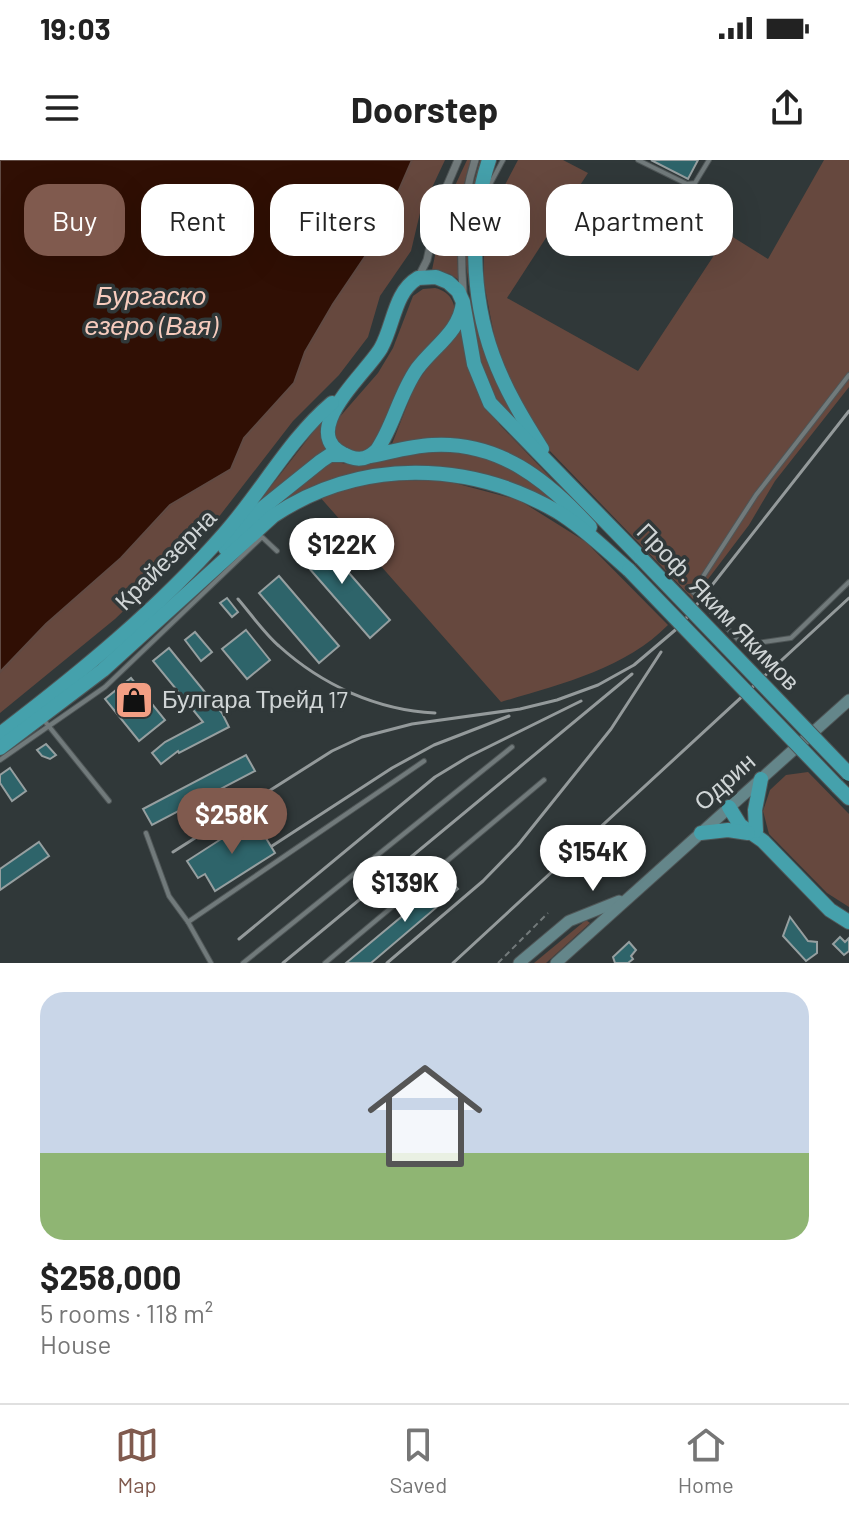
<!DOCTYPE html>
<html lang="en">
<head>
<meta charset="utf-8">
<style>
  body { margin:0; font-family:Barlow,sans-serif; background:#f2f2f2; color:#222; height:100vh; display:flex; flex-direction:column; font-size:30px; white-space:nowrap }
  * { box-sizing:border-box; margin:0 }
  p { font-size:26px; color:#767676 }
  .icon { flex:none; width:44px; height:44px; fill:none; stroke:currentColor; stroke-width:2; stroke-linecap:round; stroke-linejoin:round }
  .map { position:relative; height:803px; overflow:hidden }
  .panel { display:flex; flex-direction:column; background:#fff; flex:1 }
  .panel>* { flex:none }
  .guide { position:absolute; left:24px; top:24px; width:802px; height:72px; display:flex; gap:16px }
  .price { position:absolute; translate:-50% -68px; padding:0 18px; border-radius:28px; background:#fff; color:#222; font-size:26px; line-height:52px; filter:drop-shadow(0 2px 4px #0008) }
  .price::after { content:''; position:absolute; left:50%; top:48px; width:24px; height:18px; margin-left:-12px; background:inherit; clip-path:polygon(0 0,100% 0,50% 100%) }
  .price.selected { background:#805a4e; color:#fff }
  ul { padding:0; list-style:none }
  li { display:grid; align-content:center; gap:16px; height:424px; padding:0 40px }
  li span { display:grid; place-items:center; height:248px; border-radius:24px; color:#555 }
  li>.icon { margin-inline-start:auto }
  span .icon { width:144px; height:144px; fill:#fffc; stroke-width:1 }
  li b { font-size:34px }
  .pill { padding:0 28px; border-radius:24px; background:#fff; box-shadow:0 8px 32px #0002; font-size:28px; line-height:72px }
  .pill.selected { background:#805a4e; color:#fff }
  .status { display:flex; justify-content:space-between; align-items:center; height:56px; padding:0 40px; background:#fff; direction:ltr }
  .status svg { height:22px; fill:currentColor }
  header { display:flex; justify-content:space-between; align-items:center; height:104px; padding:0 40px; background:#fff; font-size:36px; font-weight:700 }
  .tab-bar { display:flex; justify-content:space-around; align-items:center; height:112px; border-top:2px solid #e0e0e0; background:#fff; font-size:22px; color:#767676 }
  .tab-bar a { display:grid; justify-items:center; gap:4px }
  .tab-bar .selected { color:#805a4e }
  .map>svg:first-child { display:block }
  .green { fill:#66483e }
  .water { fill:#300f04; stroke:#604a43; stroke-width:2 }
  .building { fill:#2e646a; stroke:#969fa0; stroke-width:2 }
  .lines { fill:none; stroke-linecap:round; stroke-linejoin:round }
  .lane-casing { stroke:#4f5657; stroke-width:6 }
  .street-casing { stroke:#4f5657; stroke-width:9 }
  .secondary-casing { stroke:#4f5657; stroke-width:13 }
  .highway-casing { stroke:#4f5657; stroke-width:16 }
  .path { stroke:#737a7b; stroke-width:2; stroke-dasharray:6 4; stroke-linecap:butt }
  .lane { stroke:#717a7b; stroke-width:4 }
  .street { stroke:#717a7b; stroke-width:7 }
  .secondary { stroke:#64868a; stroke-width:11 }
  .highway { stroke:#45a1ac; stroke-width:14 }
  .rail { stroke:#949a9b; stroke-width:3 }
  .highway-bridge-casing { stroke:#4f5657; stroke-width:16; stroke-linecap:butt }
  .highway-bridge { stroke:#45a1ac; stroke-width:14 }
  .labels { text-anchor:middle; stroke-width:7; stroke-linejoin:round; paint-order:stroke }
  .street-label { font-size:24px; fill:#d0d5d6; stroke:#303839 }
  .poi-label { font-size:24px; fill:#d0d5d6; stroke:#303839; text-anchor:start }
  .water-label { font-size:26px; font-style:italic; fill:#f7ccbe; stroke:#303839 }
</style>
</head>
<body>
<div class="status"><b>19:03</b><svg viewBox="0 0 49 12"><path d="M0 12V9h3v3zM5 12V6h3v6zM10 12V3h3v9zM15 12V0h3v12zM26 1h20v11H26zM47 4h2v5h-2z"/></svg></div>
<header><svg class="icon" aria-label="menu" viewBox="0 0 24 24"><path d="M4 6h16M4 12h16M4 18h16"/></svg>Doorstep<svg class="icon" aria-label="share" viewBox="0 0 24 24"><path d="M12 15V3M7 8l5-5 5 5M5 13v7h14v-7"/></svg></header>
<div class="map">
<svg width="849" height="803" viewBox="0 0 849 803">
  <rect width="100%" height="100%" fill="#303839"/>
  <g class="green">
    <polygon points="412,0 445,0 420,53 411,91 380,136 368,177 339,215 293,261 211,367 115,459 0,553 0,512 46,464 121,398 171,345 231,309 244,278 294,223 305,192 333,144 379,76"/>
    <path d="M467 0H471C458 39 455 79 459 120L450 114 432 110 445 47Z"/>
    <polygon points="480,0 486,0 479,146 521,265 494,240 479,200 464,90 468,42"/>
    <polygon points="518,0 563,0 588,13 507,138 638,211 728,74 768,99 824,0 849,0 849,227 775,321 749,365 693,439 547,288 518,240 496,185 484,123 484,65"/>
    <path d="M435 128C452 132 458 146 453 163 433 184 411 203 398 229 388 248 387 271 373 286 363 296 342 292 336 279 334 273 336 266 337 260L378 213 393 188 413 136 423 129Z"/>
    <polygon points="464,167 482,239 500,265 572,340 486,285 390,289 415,225 431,203"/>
    <polygon points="324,260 331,291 244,361 317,267"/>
    <polygon points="430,288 502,300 560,343 559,347 534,336 390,309 271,353 268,349 330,301 353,305"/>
    <path d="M443 320 519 340 586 382 668 465C625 509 558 525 501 542L319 336 377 321Z"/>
    <polygon points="808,612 849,654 849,747 827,733 769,674 763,651 770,630 786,615"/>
    <polygon points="586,760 590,763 546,803 534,803"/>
  </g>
  <polygon class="water" points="0,0 412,0 379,76 333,144 305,192 294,223 244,278 231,309 170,345 121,398 46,464 0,512"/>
  <g class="building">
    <polygon points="651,0 698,0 688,19"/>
    <polygon points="315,374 390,460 370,478 295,392"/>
    <polygon points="279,416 339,486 319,503 259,433"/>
    <polygon points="227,438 238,452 232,457 220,443"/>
    <polygon points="246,470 270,500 247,519 222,489"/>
    <polygon points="195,472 212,492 201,501 185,480"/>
    <polygon points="169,488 222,553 229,567 179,593 178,591 161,604 152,593 165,582 203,562 153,501"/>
    <polygon points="131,518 165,560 139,581 105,539"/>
    <polygon points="46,584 56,595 50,599 42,596 37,590"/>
    <polygon points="246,595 255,611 152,665 143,649"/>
    <polygon points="10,608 26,631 12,641 0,623 0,615"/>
    <polygon points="246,663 250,669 258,665 275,693 215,731 205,714 198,718 187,701"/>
    <polygon points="39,682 49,696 0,730 0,709"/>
    <polygon points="448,718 458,729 371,803 346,803"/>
    <polygon points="790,757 808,781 817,782 817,793 806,801 783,776"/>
    <polygon points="840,777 845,782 849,778 849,791 844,795 833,784"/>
    <polygon points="629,782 636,790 631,796 633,799 628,803 615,803 613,797"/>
  </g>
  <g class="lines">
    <defs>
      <g id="lane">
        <polyline points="638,0 687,24 695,23 709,0"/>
        <polyline points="487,30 503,0"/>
        <polyline points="849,215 756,335 693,432 743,485 791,478 849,422"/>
        <polyline points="43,559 109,641"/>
        <polyline points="0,600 105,527 262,377 277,391"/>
        <polyline points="146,673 169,736 188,762 211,803"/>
        <polyline points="188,762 424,601"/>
        <polyline points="243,803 512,587"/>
        <polyline points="325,803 544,620"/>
      </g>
      <g id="street">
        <polyline points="418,118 427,100 440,42 458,0"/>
        <path d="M463 132C460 85 461 45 475 0"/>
      </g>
      <g id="secondary">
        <polyline points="519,803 569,761 619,741"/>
        <polyline points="556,803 849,540"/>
      </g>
      <g id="highway">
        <path d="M489 0C469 60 471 136 493 196 505 229 523 259 542 289"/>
        <path d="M463 142C460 172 434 186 417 209 399 235 394 265 377 290 369 298 361 301 350 297 291 276 367 213 381 188 394 165 394 132 418 118L436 117 448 122 458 131 463 142 474 204 490 243 641 398"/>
        <path d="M371 296C391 292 411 286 432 285 499 281 547 320 590 367"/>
        <polyline points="225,388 260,350 321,301 330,295 345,295"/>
        <path d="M0 574C80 513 157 450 223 375 261 333 289 279 332 243"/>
        <path d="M0 588 103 510 273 356C360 298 469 300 558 352 584 368 606 390 629 410"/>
        <polyline points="837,626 849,638"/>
        <polyline points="729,647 740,665 763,681 830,750 849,762"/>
        <polyline points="756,671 755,650 761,619"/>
        <polyline points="701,673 728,670 748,673"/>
      </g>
    </defs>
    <use href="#lane" class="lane-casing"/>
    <use href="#street" class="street-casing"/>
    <use href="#secondary" class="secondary-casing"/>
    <use href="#highway" class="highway-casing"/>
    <polyline class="path" points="498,803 548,753"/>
    <use href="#lane" class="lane"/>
    <use href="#street" class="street"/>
    <use href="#secondary" class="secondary"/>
    <use href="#highway" class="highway"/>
    <g class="rail">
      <path d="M238 439C251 454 264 473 279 486 322 525 377 550 435 553"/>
      <polyline points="272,686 392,608 434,585 509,556"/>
      <polyline points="173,692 332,591 362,577 412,564 520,549 557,540 598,525 634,505 680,466 849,251"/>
      <polyline points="239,779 435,617 468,597 581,541"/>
      <polyline points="283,803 632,514"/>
      <polyline points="387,803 483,721 518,685 611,569 661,492"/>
      <polyline points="453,803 849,438"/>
    </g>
    <defs>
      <g id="highway-bridge">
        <polyline points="641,398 849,614"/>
        <polyline points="629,410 837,626"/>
      </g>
    </defs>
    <use href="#highway-bridge" class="highway-bridge-casing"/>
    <use href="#highway-bridge" class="highway-bridge"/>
  </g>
  <defs>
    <symbol id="shop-square" viewBox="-11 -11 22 22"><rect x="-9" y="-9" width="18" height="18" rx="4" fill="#f39f84" stroke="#303839"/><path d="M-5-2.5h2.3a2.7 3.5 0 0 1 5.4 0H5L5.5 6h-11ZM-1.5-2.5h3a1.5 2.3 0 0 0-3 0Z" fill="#111"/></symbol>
  </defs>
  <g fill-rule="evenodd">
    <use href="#shop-square" x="112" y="518" width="44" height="44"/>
  </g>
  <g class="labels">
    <g class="street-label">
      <text transform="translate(166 400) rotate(-45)" y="8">Крайезерна</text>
      <text transform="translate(718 447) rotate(46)" y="8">Проф. Яким Якимов</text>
      <text transform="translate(725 622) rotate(-42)" y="8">Одрин</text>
    </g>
    <g class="poi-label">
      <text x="162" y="548">Булгара Трейд 17</text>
    </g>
    <g class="water-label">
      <text x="151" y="145">Бургаско<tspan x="151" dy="30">езеро (Вая)</tspan></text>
    </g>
  </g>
</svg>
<b class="price" style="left:342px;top:426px">$122K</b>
<b class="price selected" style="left:232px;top:696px">$258K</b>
<b class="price" style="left:593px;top:733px">$154K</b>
<b class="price" style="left:405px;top:764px">$139K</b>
<div class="guide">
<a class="pill selected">Buy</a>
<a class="pill">Rent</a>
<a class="pill">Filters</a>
<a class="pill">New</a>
<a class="pill">Apartment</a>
</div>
</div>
<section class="panel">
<ul>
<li><span style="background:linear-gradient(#c9d6e8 65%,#8fb573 0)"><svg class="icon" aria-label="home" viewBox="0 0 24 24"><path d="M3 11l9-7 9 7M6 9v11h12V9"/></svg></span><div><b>$258,000</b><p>5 rooms · 118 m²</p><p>House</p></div></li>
</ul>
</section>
<nav class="tab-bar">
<a class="selected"><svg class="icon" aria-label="map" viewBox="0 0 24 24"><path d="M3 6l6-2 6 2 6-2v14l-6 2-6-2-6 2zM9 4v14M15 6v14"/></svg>Map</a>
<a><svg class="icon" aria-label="saved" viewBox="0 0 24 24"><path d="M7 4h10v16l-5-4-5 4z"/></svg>Saved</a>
<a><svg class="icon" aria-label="home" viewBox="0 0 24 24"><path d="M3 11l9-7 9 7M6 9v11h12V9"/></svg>Home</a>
</nav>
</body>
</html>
